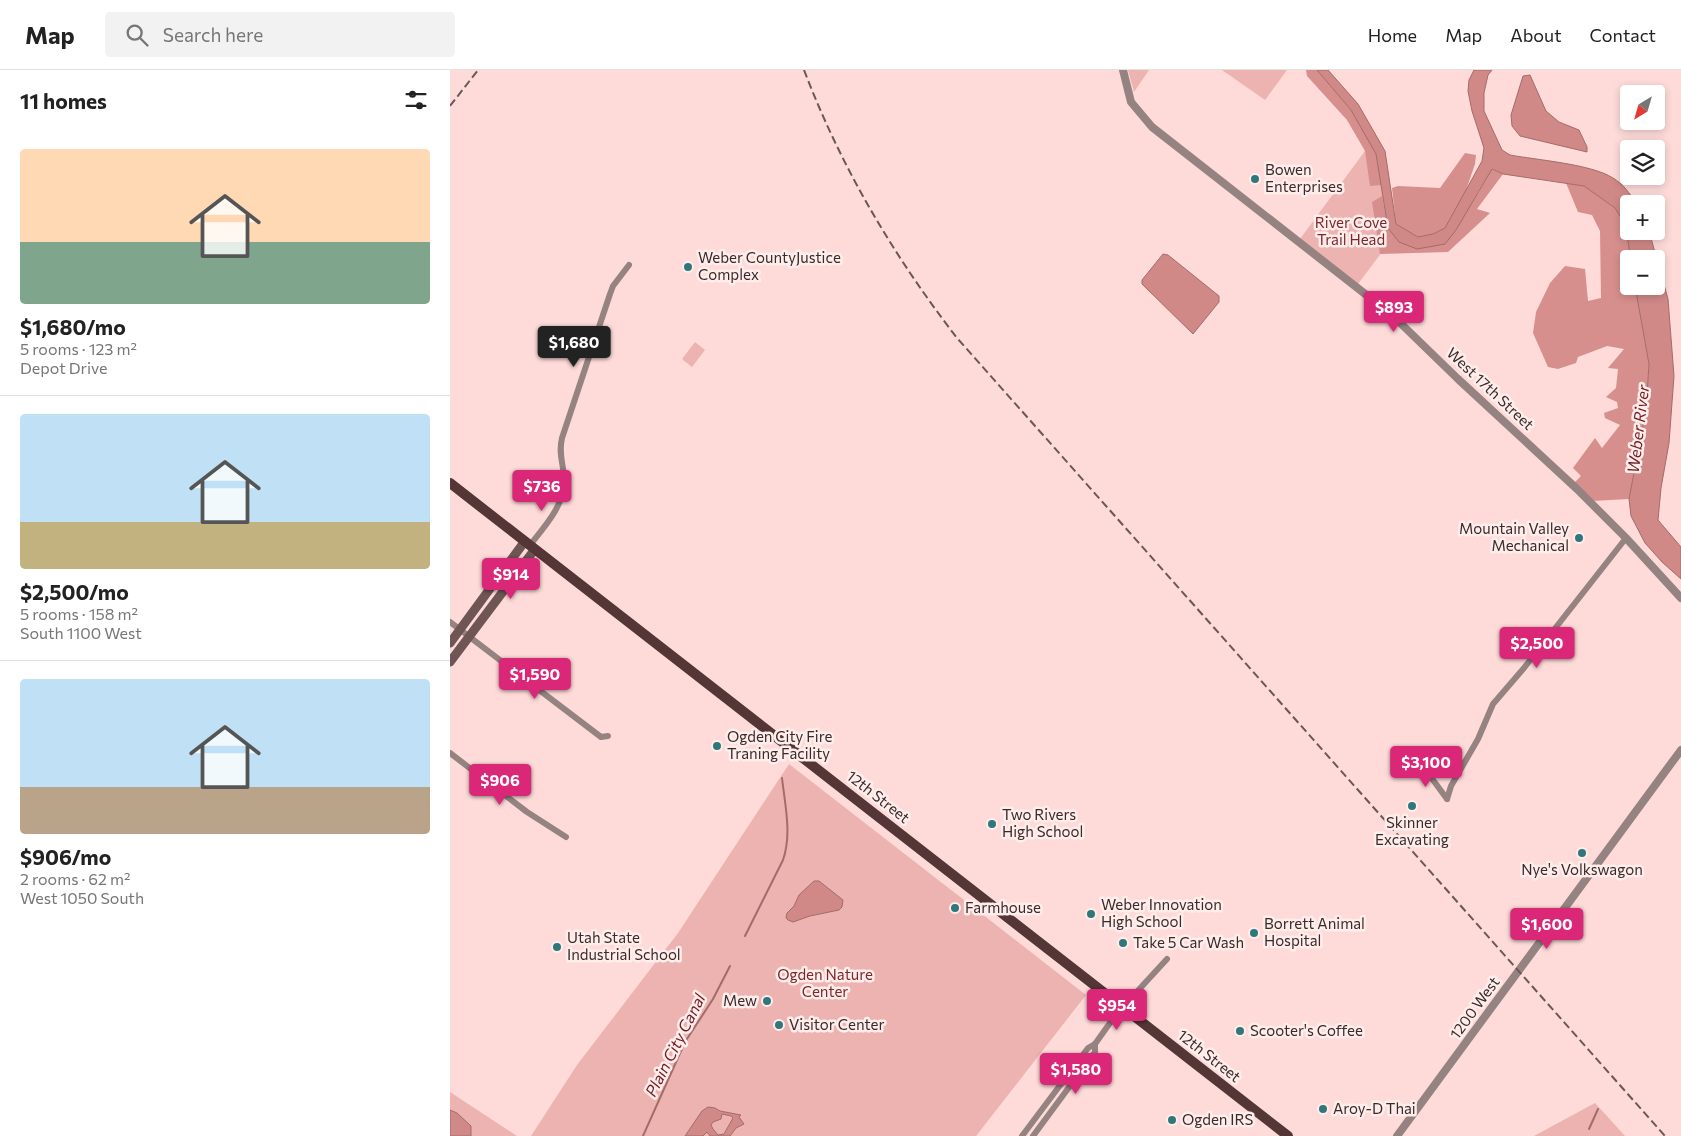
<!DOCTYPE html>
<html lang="en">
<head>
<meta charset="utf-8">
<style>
  body { margin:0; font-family:Commissioner,sans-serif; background:#f2f2f2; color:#222; height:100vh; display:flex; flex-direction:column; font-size:19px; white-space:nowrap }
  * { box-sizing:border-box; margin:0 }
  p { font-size:16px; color:#767676 }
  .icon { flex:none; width:28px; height:28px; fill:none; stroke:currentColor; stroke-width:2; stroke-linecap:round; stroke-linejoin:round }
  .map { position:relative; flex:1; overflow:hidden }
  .panel { display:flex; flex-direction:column; background:#fff; width:450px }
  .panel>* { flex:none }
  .needle { width:32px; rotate:217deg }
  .fabs { position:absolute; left:1170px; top:15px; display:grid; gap:10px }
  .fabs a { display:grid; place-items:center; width:45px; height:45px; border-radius:5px; background:#fff; box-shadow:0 2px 8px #0003; font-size:25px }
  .price { position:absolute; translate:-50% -42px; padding:0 11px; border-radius:5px; background:#db2777; color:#fff; font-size:16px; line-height:32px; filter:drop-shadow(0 1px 2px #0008) }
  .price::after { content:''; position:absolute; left:50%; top:30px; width:15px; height:11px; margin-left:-8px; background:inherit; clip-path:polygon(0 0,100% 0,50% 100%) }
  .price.on { background:#222; color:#fff }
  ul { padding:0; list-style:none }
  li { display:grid; align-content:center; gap:10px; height:265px; padding:0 20px }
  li+li { border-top:1px solid #e0e0e0 }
  li span { display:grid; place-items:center; height:155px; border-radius:5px; color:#555 }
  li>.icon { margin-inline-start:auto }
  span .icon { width:90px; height:90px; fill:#fffc; stroke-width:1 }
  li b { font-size:21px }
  h2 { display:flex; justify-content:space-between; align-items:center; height:60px; padding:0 20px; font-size:21px }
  header { display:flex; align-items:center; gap:30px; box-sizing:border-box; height:70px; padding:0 25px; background:#fff; border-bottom:1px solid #e0e0e0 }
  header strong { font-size:24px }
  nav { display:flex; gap:28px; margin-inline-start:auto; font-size:18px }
  .search { width:350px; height:45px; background:#f2f2f2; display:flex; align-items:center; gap:12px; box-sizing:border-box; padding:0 18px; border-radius:5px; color:#767676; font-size:19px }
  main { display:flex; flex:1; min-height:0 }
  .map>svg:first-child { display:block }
  .green { fill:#ecb3b0 }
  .forest { fill:#d78f8d }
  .water { fill:#d08987; stroke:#a36c6b; fill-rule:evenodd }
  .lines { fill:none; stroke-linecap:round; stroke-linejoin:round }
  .stream { stroke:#a36c6b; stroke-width:2 }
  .minor { stroke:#958382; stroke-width:6 }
  .tertiary { stroke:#958382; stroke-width:8 }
  .secondary { stroke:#6f5655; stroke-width:9 }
  .primary { stroke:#533635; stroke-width:10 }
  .rail { stroke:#6b5755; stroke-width:2; stroke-dasharray:8 4; stroke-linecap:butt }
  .poi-dot { fill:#2e787c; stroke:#ffedec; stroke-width:2 }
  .labels { text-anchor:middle; stroke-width:5; stroke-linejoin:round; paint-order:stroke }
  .poi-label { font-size:15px; fill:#3a2a29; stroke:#ffedec; text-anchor:start }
  .park-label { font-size:15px; fill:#7c272b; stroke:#ffedec }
  .street-label { font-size:15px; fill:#3a2a29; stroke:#ffedec }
  .water-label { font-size:16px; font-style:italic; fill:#711c23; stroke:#ffedec }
</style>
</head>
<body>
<header>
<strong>Map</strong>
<div class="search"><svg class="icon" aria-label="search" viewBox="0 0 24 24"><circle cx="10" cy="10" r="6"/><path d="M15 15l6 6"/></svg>Search here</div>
<nav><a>Home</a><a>Map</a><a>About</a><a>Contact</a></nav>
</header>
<main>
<section class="panel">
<h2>11 homes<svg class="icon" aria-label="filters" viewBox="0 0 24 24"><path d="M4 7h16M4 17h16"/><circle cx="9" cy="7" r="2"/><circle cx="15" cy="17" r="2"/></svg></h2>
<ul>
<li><span style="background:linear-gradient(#ffd9b3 60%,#7fa58c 0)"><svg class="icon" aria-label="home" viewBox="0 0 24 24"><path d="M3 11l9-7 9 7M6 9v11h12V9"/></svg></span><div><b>$1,680/mo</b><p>5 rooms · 123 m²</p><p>Depot Drive</p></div></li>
<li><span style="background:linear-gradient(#bfe0f5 70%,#c2b280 0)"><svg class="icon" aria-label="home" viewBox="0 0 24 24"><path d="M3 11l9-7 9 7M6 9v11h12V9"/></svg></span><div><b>$2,500/mo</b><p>5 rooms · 158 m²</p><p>South 1100 West</p></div></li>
<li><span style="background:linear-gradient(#bfe0f5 70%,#b9a48a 0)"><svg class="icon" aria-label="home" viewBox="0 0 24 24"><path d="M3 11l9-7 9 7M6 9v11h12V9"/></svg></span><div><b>$906/mo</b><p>2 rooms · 62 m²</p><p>West 1050 South</p></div></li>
</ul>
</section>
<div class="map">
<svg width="1231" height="1066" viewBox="0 0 1231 1066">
  <rect width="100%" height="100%" fill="#fedbd9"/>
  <g class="green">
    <polygon points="678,0 699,0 684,22"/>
    <polygon points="772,0 837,0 815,30"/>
    <polygon points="915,81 927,84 938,158 944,166 908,214 850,169"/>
    <polygon points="245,272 255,280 242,297 232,289"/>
    <polygon points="339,694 636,925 526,1066 81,1066 127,995 228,863"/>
    <polygon points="0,1022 67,1066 0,1066"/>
    <polygon points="1145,1033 1175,1066 1084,1066"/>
  </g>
  <g class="forest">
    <polygon points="856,0 867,0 901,40 927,84 931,115 920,116 915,81 897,50 857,6"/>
    <polygon points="1015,83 1026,85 1025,94 1015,123 995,158 983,164 968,167 946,154 942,118 948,116 990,118"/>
    <polygon points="1041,99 1053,104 1027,139 1040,143 998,182 930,184 922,132 932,126 938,158 949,172 994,174 1029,122"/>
    <polygon points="1116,113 1134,116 1165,138 1175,154 1181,189 1179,189 1179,216 1185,216 1199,294 1196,340 1179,429 1142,431 1124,413 1131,406 1123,398 1145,368 1152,378 1170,355 1155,348 1154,343 1168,338 1167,332 1156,327 1166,318 1168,299 1158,298 1174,279 1157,276 1128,287 1126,293 1108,299 1098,297 1083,263 1086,242 1100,213 1115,196 1135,199 1138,231 1151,228 1150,161 1142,145 1128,142"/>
  </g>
  <g class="water">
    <path d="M867 0H878L908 34 935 81 946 154 968 167 983 164 995 158 1032 91 1034 78 1022 41 1018 21 1019 10 1024 0H1042L1038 5 1034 23V41L1052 80 1060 85C1087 90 1141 94 1163 108 1173 114 1180 123 1186 134H1179V161H1199L1218 229 1224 306 1219 373 1211 418 1208 450 1231 477V509L1212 492 1195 473 1181 446 1179 429 1196 340 1199 294 1185 216H1206V189H1181L1175 154 1165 138 1134 116 1053 104 1042 99 1006 160 995 174 967 179 949 172 938 158 926 84 901 40Z"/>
    <polygon points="1080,5 1096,41 1109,52 1129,60 1137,77 1137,82 1070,66 1062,56 1061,45 1073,6"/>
    <polygon points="713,184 718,185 769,226 769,232 743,264 692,214 692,210"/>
    <polygon points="364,811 369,811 393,830 392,837 389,840 360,846 343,852 338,850 336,848 337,843 344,836 349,825"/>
    <path d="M258 1037 265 1038 270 1041 291 1045 289 1047 294 1054 286 1058 280 1066H260L257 1062 253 1066H235L252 1041ZM272 1044 281 1046 283 1048 274 1064 268 1065 263 1059 261 1055 263 1052 271 1049Z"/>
    <polygon points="0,1040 7,1043 21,1056 21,1066 0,1066"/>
  </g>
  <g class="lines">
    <g class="stream">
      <path d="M295 866 333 790C342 764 335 735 332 708"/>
      <polyline points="1139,1059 1148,1039"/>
      <polyline points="193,1066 235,972 263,929 280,896"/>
    </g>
    <g class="minor">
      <path d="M80 475C94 457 115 435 114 410 114 394 108 385 112 368L160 224 163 216 179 195"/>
      <polyline points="0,552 151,667 158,666"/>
      <polyline points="0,683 77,742 116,767"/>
      <polyline points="966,694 975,699 997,729"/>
      <polyline points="997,729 1001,716 1028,669 1043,634 1074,598 1176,468"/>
      <polyline points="572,1066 638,978 645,974 672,936 683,926 717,889"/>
      <polyline points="583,1066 645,982 645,974"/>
    </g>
    <g class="tertiary">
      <polyline points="673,0 681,32 702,57 942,245 1008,309 1127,419 1176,468 1231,528"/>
      <polyline points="947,1066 1231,680"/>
    </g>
    <g class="secondary">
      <polyline points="0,573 75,471"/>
      <polyline points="0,592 85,479"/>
    </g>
    <polyline class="primary" points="0,413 838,1066"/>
    <g class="rail">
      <path d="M354 0C391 97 443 185 507 268L1215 1066"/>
      <polyline points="0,36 28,0"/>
    </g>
  </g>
  <g class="poi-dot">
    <circle cx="805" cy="109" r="5"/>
    <circle cx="238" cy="197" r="5"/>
    <circle cx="1129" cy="468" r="5"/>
    <circle cx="267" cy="676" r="5"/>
    <circle cx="962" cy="736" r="5"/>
    <circle cx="542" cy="754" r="5"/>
    <circle cx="1132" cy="783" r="5"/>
    <circle cx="505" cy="838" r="5"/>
    <circle cx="641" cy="844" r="5"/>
    <circle cx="804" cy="863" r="5"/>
    <circle cx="673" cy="873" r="5"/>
    <circle cx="107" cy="877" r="5"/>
    <circle cx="317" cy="931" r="5"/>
    <circle cx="329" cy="955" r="5"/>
    <circle cx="790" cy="961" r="5"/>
    <circle cx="873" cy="1039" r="5"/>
    <circle cx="722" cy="1050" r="5"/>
  </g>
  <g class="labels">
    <g class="poi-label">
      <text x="815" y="105">Bowen<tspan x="815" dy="17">Enterprises</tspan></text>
      <text x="248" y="193">Weber CountyJustice<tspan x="248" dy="17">Complex</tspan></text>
      <text x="1119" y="464" text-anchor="end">Mountain Valley<tspan x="1119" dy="17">Mechanical</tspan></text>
      <text x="277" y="672">Ogden City Fire<tspan x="277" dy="17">Traning Facility</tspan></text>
      <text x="552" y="750">Two Rivers<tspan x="552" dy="17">High School</tspan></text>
      <text x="962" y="758" text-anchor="middle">Skinner<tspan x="962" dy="17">Excavating</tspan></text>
      <text x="1132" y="805" text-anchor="middle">Nye's Volkswagon</text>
      <text x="651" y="840">Weber Innovation<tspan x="651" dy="17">High School</tspan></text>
      <text x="515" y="843">Farmhouse</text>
      <text x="814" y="859">Borrett Animal<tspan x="814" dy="17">Hospital</tspan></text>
      <text x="117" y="873">Utah State<tspan x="117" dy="17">Industrial School</tspan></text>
      <text x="683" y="878">Take 5 Car Wash</text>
      <text x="307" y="936" text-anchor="end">Mew</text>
      <text x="339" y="960">Visitor Center</text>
      <text x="800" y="966">Scooter's Coffee</text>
      <text x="883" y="1044">Aroy-D Thai</text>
      <text x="732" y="1055">Ogden IRS</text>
    </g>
    <g class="park-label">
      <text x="901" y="158">River Cove<tspan x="901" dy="17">Trail Head</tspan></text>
      <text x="375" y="910">Ogden Nature<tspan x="375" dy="17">Center</tspan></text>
    </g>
    <g class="street-label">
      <text transform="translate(1040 319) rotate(43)" y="5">West 17th Street</text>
      <text transform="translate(428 727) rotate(38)" y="5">12th Street</text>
      <text transform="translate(1025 938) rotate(-54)" y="5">1200 West</text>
      <text transform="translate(759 986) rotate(38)" y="5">12th Street</text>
    </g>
    <g class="water-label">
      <text transform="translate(1188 359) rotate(-83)" y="6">Weber River</text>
      <text transform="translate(225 975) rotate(-63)" y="6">Plain City Canal</text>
    </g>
  </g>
</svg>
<div class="fabs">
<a><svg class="needle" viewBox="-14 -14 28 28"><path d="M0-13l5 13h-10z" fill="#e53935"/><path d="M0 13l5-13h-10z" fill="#767676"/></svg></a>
<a><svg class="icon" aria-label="layers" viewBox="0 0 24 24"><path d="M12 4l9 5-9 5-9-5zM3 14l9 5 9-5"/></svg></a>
<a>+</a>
<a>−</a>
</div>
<b class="price" style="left:944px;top:263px">$893</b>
<b class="price on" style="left:124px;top:298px">$1,680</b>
<b class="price" style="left:92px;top:442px">$736</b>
<b class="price" style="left:61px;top:530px">$914</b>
<b class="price" style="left:1087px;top:599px">$2,500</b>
<b class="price" style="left:85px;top:630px">$1,590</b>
<b class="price" style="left:976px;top:718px">$3,100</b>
<b class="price" style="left:50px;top:736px">$906</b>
<b class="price" style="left:1097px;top:880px">$1,600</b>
<b class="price" style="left:667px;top:961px">$954</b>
<b class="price" style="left:626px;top:1025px">$1,580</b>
</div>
</main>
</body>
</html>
